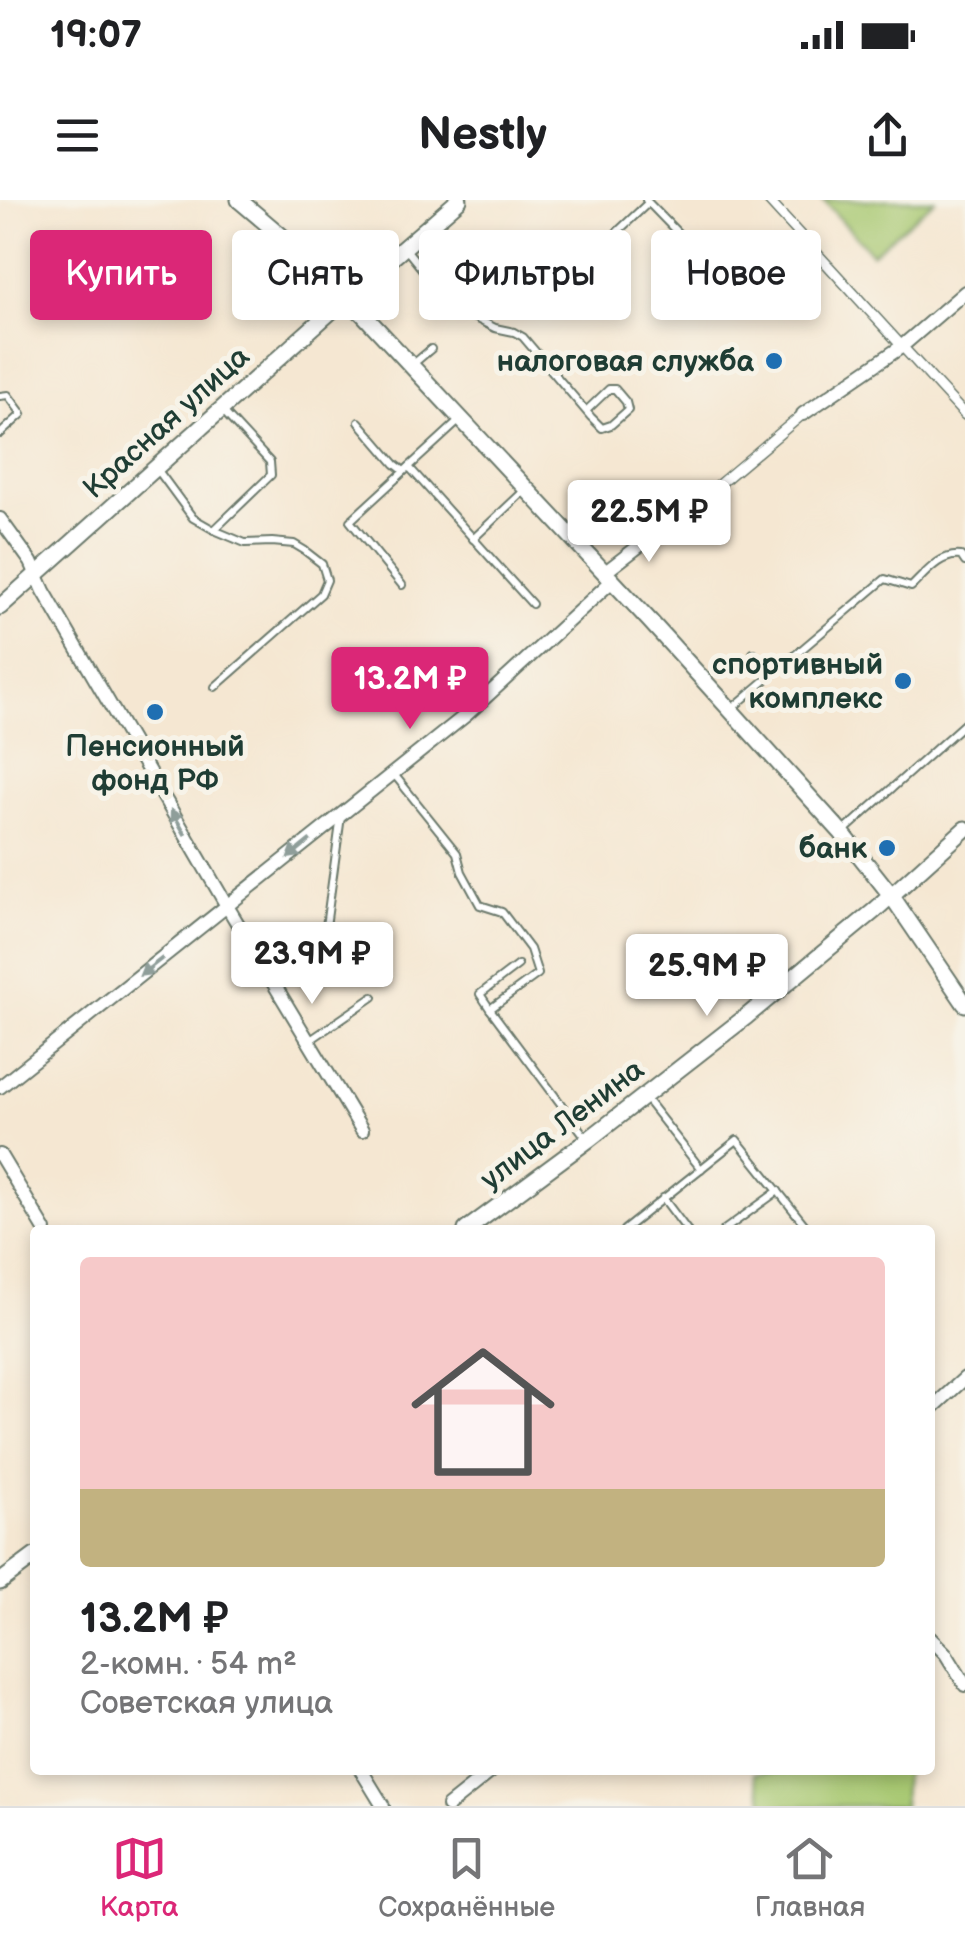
<!DOCTYPE html>
<html lang="ru">
<head>
<meta charset="utf-8">
<style>
  body { margin:0; font-family:"Balsamiq Sans",sans-serif; background:#f2f2f2; color:#202124; height:100vh; display:flex; flex-direction:column; font-size:38px; white-space:nowrap }
  * { box-sizing:border-box; margin:0 }
  p { font-size:32px; color:#757577 }
  .icon { flex:none; width:55px; height:55px; fill:none; stroke:currentColor; stroke-width:2; stroke-linecap:round; stroke-linejoin:round }
  .map { position:relative; flex:1; overflow:hidden }
  .sheet { position:absolute; left:30px; top:1025px; width:905px; height:550px; display:flex; flex-direction:column; background:#fff; border-radius:10px; box-shadow:0 5px 15px #0003 }
  .sheet>* { flex:none }
  .hud { position:absolute; left:30px; top:30px; width:905px; height:90px; display:flex; gap:20px }
  .price { position:absolute; translate:-50% -85px; padding:0 22px; border-radius:10px; background:#fff; color:#222; font-size:32px; line-height:65px; filter:drop-shadow(0 2px 5px #0008) }
  .price::after { content:''; position:absolute; left:50%; top:60px; width:30px; height:22px; margin-left:-15px; background:inherit; clip-path:polygon(0 0,100% 0,50% 100%) }
  .price.selected { background:#db2777; color:#fff }
  ul { padding:0; list-style:none }
  li { display:grid; align-content:center; gap:20px; height:530px; padding:0 50px }
  li+li { border-top:2px solid #e0e0e0 }
  li span { display:grid; place-items:center; height:310px; border-radius:10px; color:#555 }
  li>.icon { margin-inline-start:auto }
  span .icon { width:180px; height:180px; fill:#fffc; stroke-width:1 }
  li b { font-size:42px }
  .chip { padding:0 35px; border-radius:10px; background:#fff; box-shadow:0 5px 15px #0003; font-size:35px; line-height:90px }
  .chip.selected { background:#db2777; color:#fff }
  .status { display:flex; justify-content:space-between; align-items:center; height:70px; padding:0 50px; background:#fff; direction:ltr }
  .status svg { height:28px; fill:currentColor }
  header { display:flex; justify-content:space-between; align-items:center; height:130px; padding:0 50px; background:#fff; font-size:45px; font-weight:800 }
  .tabs { display:flex; justify-content:space-around; align-items:center; height:140px; border-top:2px solid #e0e0e0; background:#fff; font-size:28px; color:#757577 }
  .tabs a { display:grid; justify-items:center; gap:5px }
  .tabs .selected { color:#db2777 }
  .map>svg:first-child { display:block }
  .green { fill:#a7c871; stroke:#638252; stroke-width:2.5 }
  .lines { fill:none; stroke-linecap:round; stroke-linejoin:round }
  .service-casing { stroke:#6a786b; stroke-width:10 }
  .pedestrian-casing { stroke:#6a786b; stroke-width:12 }
  .minor-casing { stroke:#6a786b; stroke-width:16 }
  .tertiary-casing { stroke:#6a786b; stroke-width:19 }
  .service { stroke:#fff; stroke-width:6 }
  .pedestrian { stroke:#fff; stroke-width:9 }
  .minor { stroke:#fff; stroke-width:12 }
  .tertiary { stroke:#fff; stroke-width:15 }
  .oneway { fill:#8f9e9a }
  .poi-dot { fill:#1f6fb2; stroke:#f7f3e8; stroke-width:4 }
  .labels { text-anchor:middle; stroke-width:10; stroke-linejoin:round; paint-order:stroke }
  .poi-label { font-size:30px; font-weight:bold; fill:#1f3d34; stroke:#f7f3e8; text-anchor:end }
  .street-label { font-size:30px; fill:#1f3d34; stroke:#f7f3e8 }
</style>
</head>
<body>
<div class="status"><b>19:07</b><svg viewBox="0 0 49 12"><path d="M0 12V9h3v3zM5 12V6h3v6zM10 12V3h3v9zM15 12V0h3v12zM26 1h20v11H26zM47 4h2v5h-2z"/></svg></div>
<header><svg class="icon" aria-label="menu" viewBox="0 0 24 24"><path d="M4 6h16M4 12h16M4 18h16"/></svg>Nestly<svg class="icon" aria-label="share" viewBox="0 0 24 24"><path d="M12 15V3M7 8l5-5 5 5M5 13v7h14v-7"/></svg></header>
<div class="map">
<svg width="965" height="1606" viewBox="0 0 965 1606">
  <rect width="100%" height="100%" fill="#f7f3e8"/>
  <filter id="ink" filterUnits="userSpaceOnUse"><feTurbulence type="fractalNoise" baseFrequency=".01" numOctaves="2"/><feDisplacementMap in="SourceGraphic" scale="20" xChannelSelector="R" yChannelSelector="G"/><feConvolveMatrix kernelMatrix="1 2 1 2 8 2 1 2 1" color-interpolation-filters="sRGB"/></filter>
  <filter id="wash" filterUnits="userSpaceOnUse"><feTurbulence type="fractalNoise" baseFrequency=".0048" numOctaves="4" result="noise"/><feDisplacementMap in="SourceGraphic" scale="40" xChannelSelector="R" yChannelSelector="G"/><feGaussianBlur stdDeviation="2.25" result="paint"/><feColorMatrix in="noise" values="0 0 0 0 0 0 0 0 0 0 0 0 0 0 0 0 0 1.4 0 .05"/><feComposite in="paint" operator="in"/></filter>
  <g filter="url(#wash)">
    <rect width="100%" height="100%" fill="#f5e7d2"/>
    <g class="green">
      <polygon points="823,0 935,0 872,54"/>
      <polygon points="815,1570 905,1570 903,1606 765,1606 755,1573"/>
    </g>
  </g>
  <g filter="url(#ink)">
    <g class="lines">
      <defs>
        <g id="service">
          <polyline points="646,0 736,93"/>
          <polyline points="405,48 453,107 471,101 500,74"/>
          <polyline points="599,49 648,3"/>
          <polyline points="453,107 495,128 514,132 523,137 591,217 602,228 611,225 628,210 626,202 615,189 609,189 586,211"/>
          <polyline points="412,165 431,149"/>
          <polyline points="0,196 8,195 22,214 0,234"/>
          <polyline points="359,222 395,264 404,271"/>
          <polyline points="409,267 532,404"/>
          <polyline points="157,269 193,318 214,330 245,343 272,342 294,344 304,350 322,364 327,380 321,394 215,487"/>
          <polyline points="612,290 654,333"/>
          <polyline points="214,330 271,275 270,262 222,210"/>
          <polyline points="473,339 526,289"/>
          <polyline points="402,385 350,321 460,220"/>
          <polyline points="753,453 771,475"/>
          <path d="M730 510 885 379 911 387C925 374 940 353 961 356L965 362"/>
          <polyline points="393,573 457,653 462,672 480,705 502,712 530,749 538,774 490,809 587,939"/>
          <polyline points="843,632 965,523"/>
          <polyline points="325,734 341,616"/>
          <polyline points="490,809 480,794 518,765"/>
          <polyline points="309,841 373,797"/>
          <polyline points="646,899 701,969"/>
          <polyline points="663,998 687,1030"/>
          <polyline points="624,1030 737,940 809,1030"/>
          <polyline points="724,1030 778,991"/>
        </g>
        <g id="pedestrian">
          <polyline points="768,0 965,215"/>
          <polyline points="673,323 803,214"/>
        </g>
        <g id="minor">
          <polyline points="803,214 901,147 965,92"/>
          <polyline points="0,319 31,362 44,391 227,706 362,930"/>
          <polyline points="604,373 660,330 673,323"/>
          <polyline points="0,887 466,515 612,381"/>
          <polyline points="0,955 45,1030"/>
          <polyline points="930,1210 965,1178"/>
          <polyline points="930,1438 946,1454 965,1485"/>
          <polyline points="361,1570 383,1606"/>
          <polyline points="448,1606 493,1570"/>
        </g>
        <g id="tertiary">
          <polyline points="239,0 312,62 362,113 649,420 842,633 891,695 965,804"/>
          <polyline points="0,407 347,97 459,0"/>
          <polyline points="466,1030 588,940 747,816 874,711 965,629"/>
          <polyline points="0,1382 35,1356"/>
        </g>
      </defs>
      <use href="#service" class="service-casing"/>
      <use href="#pedestrian" class="pedestrian-casing"/>
      <use href="#minor" class="minor-casing"/>
      <use href="#tertiary" class="tertiary-casing"/>
      <use href="#service" class="service"/>
      <use href="#pedestrian" class="pedestrian"/>
      <use href="#minor" class="minor"/>
      <use href="#tertiary" class="tertiary"/>
    </g>
    <defs><path id="oneway-solid" d="M-6-.8H1V-3.2L6.5 0L1 3.2V.8H-6Z" transform="scale(2.5)"/></defs>
    <g class="oneway">
      <use href="#oneway-solid" transform="translate(178 622) rotate(-120)"/>
      <use href="#oneway-solid" transform="translate(299 649) rotate(141)"/>
      <use href="#oneway-solid" transform="translate(151 767) rotate(142)"/>
    </g>
  </g>
  <g class="poi-dot">
    <circle cx="774" cy="161" r="10"/>
    <circle cx="903" cy="481" r="10"/>
    <circle cx="155" cy="512" r="10"/>
    <circle cx="887" cy="648" r="10"/>
  </g>
  <g class="labels">
    <g class="poi-label">
      <text x="754" y="171">налоговая служба</text>
      <text x="883" y="474">спортивный<tspan x="883" dy="34">комплекс</tspan></text>
      <text x="155" y="556" text-anchor="middle">Пенсионный<tspan x="155" dy="34">фонд РФ</tspan></text>
      <text x="867" y="658">банк</text>
    </g>
    <g class="street-label">
      <text transform="translate(166 222) rotate(-42)" y="10">Красная улица</text>
      <text transform="translate(562 924) rotate(-37)" y="10">улица Ленина</text>
    </g>
  </g>
</svg>
<b class="price" style="left:649px;top:365px">22.5M ₽</b>
<b class="price selected" style="left:410px;top:532px">13.2M ₽</b>
<b class="price" style="left:312px;top:807px">23.9M ₽</b>
<b class="price" style="left:707px;top:819px">25.9M ₽</b>
<div class="hud">
<a class="chip selected">Купить</a>
<a class="chip">Снять</a>
<a class="chip">Фильтры</a>
<a class="chip">Новое</a>
</div>
<section class="sheet">
<ul>
<li><span style="background:linear-gradient(#f6c9c9 75%,#c2b280 0)"><svg class="icon" aria-label="home" viewBox="0 0 24 24"><path d="M3 11l9-7 9 7M6 9v11h12V9"/></svg></span><div><b>13.2M ₽</b><p>2-комн. · 54 m²</p><p>Советская улица</p></div></li>
</ul>
</section>
</div>
<nav class="tabs">
<a class="selected"><svg class="icon" aria-label="map" viewBox="0 0 24 24"><path d="M3 6l6-2 6 2 6-2v14l-6 2-6-2-6 2zM9 4v14M15 6v14"/></svg>Карта</a>
<a><svg class="icon" aria-label="saved" viewBox="0 0 24 24"><path d="M7 4h10v16l-5-4-5 4z"/></svg>Сохранённые</a>
<a><svg class="icon" aria-label="home" viewBox="0 0 24 24"><path d="M3 11l9-7 9 7M6 9v11h12V9"/></svg>Главная</a>
</nav>
</body>
</html>
